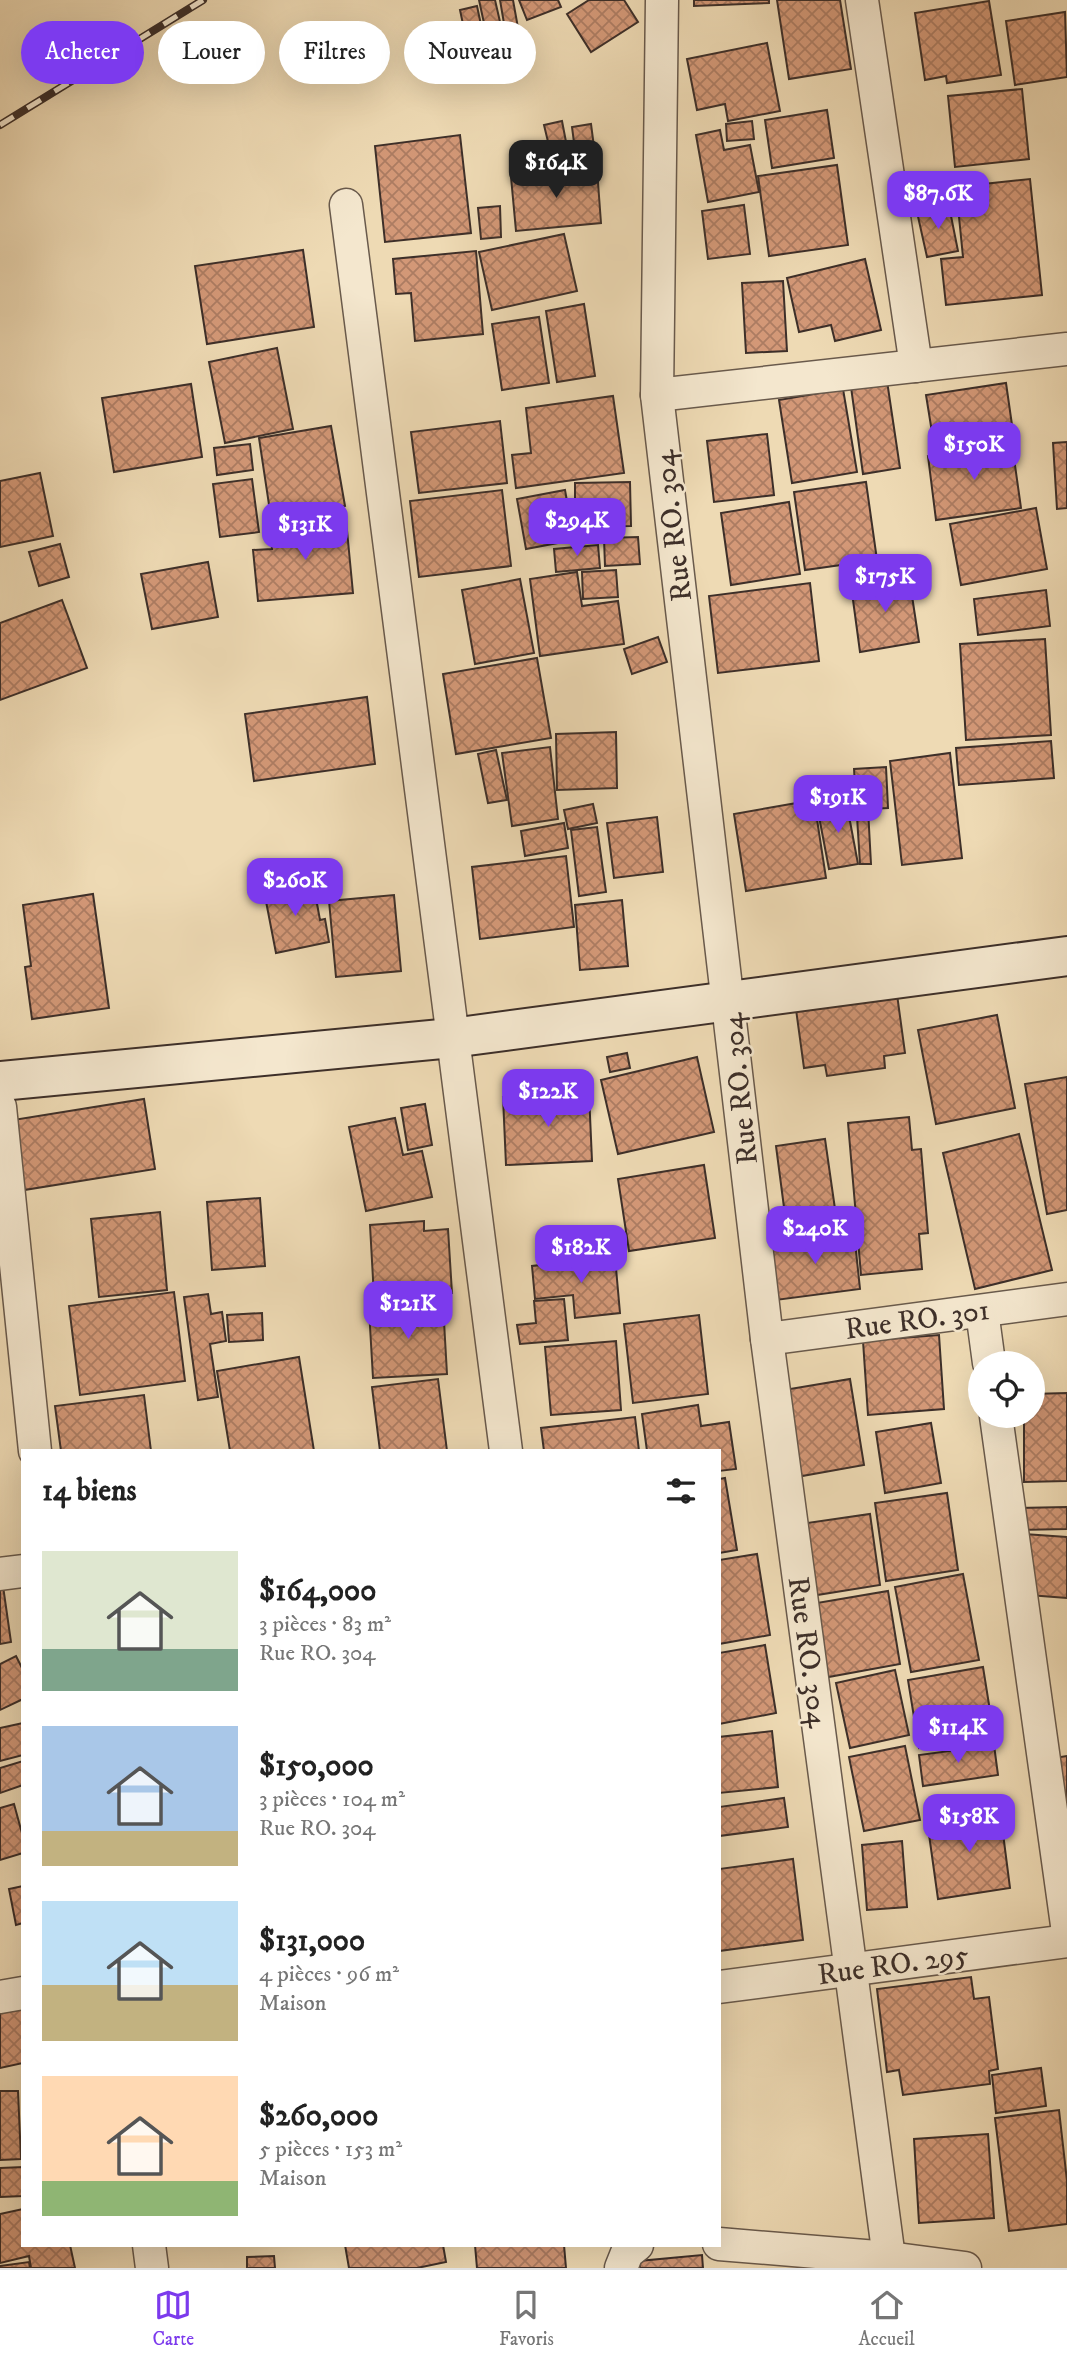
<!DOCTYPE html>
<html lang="fr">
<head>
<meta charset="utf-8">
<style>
  body { margin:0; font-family:"IM FELL DW Pica",serif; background:#f6f6f6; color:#222; height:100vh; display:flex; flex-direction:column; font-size:26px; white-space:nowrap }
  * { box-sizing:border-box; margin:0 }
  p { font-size:23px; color:#767676 }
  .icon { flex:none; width:38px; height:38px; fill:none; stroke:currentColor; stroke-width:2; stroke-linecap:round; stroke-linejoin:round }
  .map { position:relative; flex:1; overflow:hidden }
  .details { position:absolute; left:21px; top:1449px; width:700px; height:798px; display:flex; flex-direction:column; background:#fff; border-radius:0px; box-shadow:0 7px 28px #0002 }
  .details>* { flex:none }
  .guide { position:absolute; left:21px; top:21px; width:700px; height:63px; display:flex; gap:14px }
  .fabs { position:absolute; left:968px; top:1351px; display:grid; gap:14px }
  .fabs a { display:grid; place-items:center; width:77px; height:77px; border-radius:50%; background:#fff; box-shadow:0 7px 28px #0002; font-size:35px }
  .price { position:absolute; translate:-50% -60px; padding:0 16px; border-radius:14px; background:#7c3aed; color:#fff; font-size:23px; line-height:46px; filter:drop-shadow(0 2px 4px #0008) }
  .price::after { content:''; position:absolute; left:50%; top:42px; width:21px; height:16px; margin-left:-10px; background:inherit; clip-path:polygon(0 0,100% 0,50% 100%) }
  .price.selected { background:#222; color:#fff }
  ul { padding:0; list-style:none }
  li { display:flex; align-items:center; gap:21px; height:175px; padding:0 21px }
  li span { display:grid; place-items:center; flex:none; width:196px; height:140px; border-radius:0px; color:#555 }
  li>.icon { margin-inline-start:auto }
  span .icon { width:84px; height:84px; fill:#fffc; stroke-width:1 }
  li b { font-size:30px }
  h2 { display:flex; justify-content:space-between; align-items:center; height:84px; padding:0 21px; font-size:30px }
  .chip { padding:0 24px; border-radius:32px; background:#fff; box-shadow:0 7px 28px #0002; font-size:24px; line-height:63px }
  .chip.selected { background:#7c3aed; color:#fff }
  .tabs { display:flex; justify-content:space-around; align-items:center; height:98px; border-top:2px solid #e0e0e0; background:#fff; font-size:19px; color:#767676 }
  .tabs a { display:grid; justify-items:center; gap:4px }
  .tabs .selected { color:#7c3aed }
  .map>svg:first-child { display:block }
  .building { fill:url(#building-cross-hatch); stroke:#3d2f29; stroke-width:2 }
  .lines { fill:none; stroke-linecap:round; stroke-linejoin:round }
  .street-casing { stroke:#695a4c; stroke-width:35 }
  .secondary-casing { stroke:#3d2f29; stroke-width:42 }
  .street { stroke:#f4e7ce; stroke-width:32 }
  .secondary { stroke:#f4e7ce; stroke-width:38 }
  .rail-casing { stroke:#3d2f29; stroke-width:8 }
  .rail { stroke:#f4e7ce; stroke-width:5; stroke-dasharray:16; stroke-linecap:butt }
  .labels { text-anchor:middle; stroke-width:5; stroke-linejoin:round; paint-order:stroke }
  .street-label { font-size:30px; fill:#3d2f29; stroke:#f4e7ce }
</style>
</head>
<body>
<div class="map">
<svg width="1067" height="2268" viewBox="0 0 1067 2268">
  <defs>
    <pattern id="building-cross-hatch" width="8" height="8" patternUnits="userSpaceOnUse" patternTransform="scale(1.75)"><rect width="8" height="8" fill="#d39877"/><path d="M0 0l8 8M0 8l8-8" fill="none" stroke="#ac7c62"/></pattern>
  </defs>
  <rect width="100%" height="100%" fill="#eedab4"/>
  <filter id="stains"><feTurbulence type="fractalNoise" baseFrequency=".00286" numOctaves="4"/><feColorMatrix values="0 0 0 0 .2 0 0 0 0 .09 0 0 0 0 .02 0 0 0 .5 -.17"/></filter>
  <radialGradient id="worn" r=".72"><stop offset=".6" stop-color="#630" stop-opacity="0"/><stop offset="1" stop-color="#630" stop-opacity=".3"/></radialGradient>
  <g class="building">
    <polygon points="479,0 495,0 506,48 490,51"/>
    <polygon points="500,0 513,0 520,39 507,41"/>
    <polygon points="519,0 558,0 561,7 527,20"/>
    <polygon points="589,0 624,0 638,22 591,52 567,14"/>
    <polygon points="694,0 769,0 769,3 694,6"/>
    <polygon points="777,0 840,0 851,69 789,79"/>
    <polygon points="989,1 1001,75 947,83 946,76 925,80 915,13"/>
    <polygon points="477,6 488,58 471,62 460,10"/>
    <polygon points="1065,12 1067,77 1015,85 1006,21"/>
    <polygon points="767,43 780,111 728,121 725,104 697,110 687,59"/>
    <polygon points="1022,89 1029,159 955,167 948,96"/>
    <polygon points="827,110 834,158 772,168 765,120"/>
    <polygon points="562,121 567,147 550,150 544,125"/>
    <polygon points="752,121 754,139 727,141 726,124"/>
    <polygon points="591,124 594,147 575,150 572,127"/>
    <polygon points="720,130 724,150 750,145 759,192 708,202 696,135"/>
    <polygon points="460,135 471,233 385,242 375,146"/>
    <polygon points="837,165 848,245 769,256 758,176"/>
    <polygon points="597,169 601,223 516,231 511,177"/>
    <polygon points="1030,179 1042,295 946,305 941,259 963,257 956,187"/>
    <polygon points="744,205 750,254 708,259 702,211"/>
    <polygon points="500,206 501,237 481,239 478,208"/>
    <polygon points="949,206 958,251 927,257 917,212"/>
    <polygon points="564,234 577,291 492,310 479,252"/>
    <polygon points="303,250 314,327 207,344 195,266"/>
    <polygon points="476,251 483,334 415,341 411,293 396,294 393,259"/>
    <polygon points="865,259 881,330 835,341 831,325 799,332 787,278"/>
    <polygon points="783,281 787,351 746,353 742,283"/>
    <polygon points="584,304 595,376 557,382 546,311"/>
    <polygon points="539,317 549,383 502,390 492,324"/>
    <polygon points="277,348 293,429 225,443 209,362"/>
    <polygon points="887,381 900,468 863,474 851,387"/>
    <polygon points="1006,383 1014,439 935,451 926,395"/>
    <polygon points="191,384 202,457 114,472 102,398"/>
    <polygon points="843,389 857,472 792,483 779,400"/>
    <polygon points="613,396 624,473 516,488 512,455 531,453 526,408"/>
    <polygon points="500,421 507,483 419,493 411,432"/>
    <polygon points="331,426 345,506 271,518 259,438"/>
    <polygon points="767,434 774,495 714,502 707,441"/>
    <polygon points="1067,442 1067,508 1057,509 1053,443"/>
    <polygon points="250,444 253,470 217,475 214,448"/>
    <polygon points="1012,444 1021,508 936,520 928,456"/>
    <polygon points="40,473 53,536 0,547 0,481"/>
    <polygon points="252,479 259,532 220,537 213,484"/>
    <polygon points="630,482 631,526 575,527 575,483"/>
    <polygon points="866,482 877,560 805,570 794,492"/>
    <polygon points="502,490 511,566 419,577 410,501"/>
    <polygon points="565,490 574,540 526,549 517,499"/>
    <polygon points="789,502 800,574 731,585 721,513"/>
    <polygon points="1036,508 1047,569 961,585 950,524"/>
    <polygon points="346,520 353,593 258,601 253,550 272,549 270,527"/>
    <polygon points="638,537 640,564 605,566 604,538"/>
    <polygon points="60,544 69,577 39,586 29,552"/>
    <polygon points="598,545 600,568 556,572 554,549"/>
    <polygon points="208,562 218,617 152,629 141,574"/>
    <polygon points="616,570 618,597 583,599 582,572"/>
    <polygon points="577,572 582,606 618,601 624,644 540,656 530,579"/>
    <polygon points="909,576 919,642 860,652 851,585"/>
    <polygon points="520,579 534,653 475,664 462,590"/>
    <polygon points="810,583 819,661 718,673 709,596"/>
    <polygon points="1046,590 1050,626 978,635 974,599"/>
    <polygon points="62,600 87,668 0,700 0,623"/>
    <polygon points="658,637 667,662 632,674 624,649"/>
    <polygon points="1045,639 1051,735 966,740 960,644"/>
    <polygon points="537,658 551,738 456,754 443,674"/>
    <polygon points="367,697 375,764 254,781 245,714"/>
    <polygon points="616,732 617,788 557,790 556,734"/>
    <polygon points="1051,741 1054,778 959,785 956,748"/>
    <polygon points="550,747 558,819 512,826 502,753"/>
    <polygon points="496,750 507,800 488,803 478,754"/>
    <polygon points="950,753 962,858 902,865 890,761"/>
    <polygon points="886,767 888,808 868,809 871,864 860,864 854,769"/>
    <polygon points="814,800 826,878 746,891 734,814"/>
    <polygon points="846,800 858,864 829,869 817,806"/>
    <polygon points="593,804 597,823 568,829 564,810"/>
    <polygon points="657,817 663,872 614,878 607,823"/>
    <polygon points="564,823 568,848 525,856 521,831"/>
    <polygon points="597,827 606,892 579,896 571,830"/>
    <polygon points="566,856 574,927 480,939 472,867"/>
    <polygon points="313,882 320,920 325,919 329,942 276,953 264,891"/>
    <polygon points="93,894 109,1008 32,1019 25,967 31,966 23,905"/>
    <polygon points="394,895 401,971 336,977 329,901"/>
    <polygon points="622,900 628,966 580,970 575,905"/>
    <polygon points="896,987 905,1053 884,1056 885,1068 827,1076 825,1065 804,1068 795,1002"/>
    <polygon points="997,1015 1015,1108 936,1124 918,1030"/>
    <polygon points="627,1053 630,1068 610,1072 607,1057"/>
    <polygon points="697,1057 714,1132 618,1154 601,1080"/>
    <polygon points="1067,1077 1067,1210 1047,1214 1025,1084"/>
    <polygon points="589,1093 592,1161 506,1165 503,1097"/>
    <polygon points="144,1099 155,1169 18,1191 7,1121"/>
    <polygon points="425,1104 432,1145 408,1150 401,1108"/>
    <polygon points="909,1117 912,1150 921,1149 928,1233 919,1234 922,1269 861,1275 848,1123"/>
    <polygon points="395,1118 403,1155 422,1151 432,1197 366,1211 349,1127"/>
    <polygon points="1019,1134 1052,1270 975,1289 943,1153"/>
    <polygon points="825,1139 838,1230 788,1238 776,1146"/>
    <polygon points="704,1165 715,1238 629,1251 618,1179"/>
    <polygon points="260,1198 265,1266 212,1270 207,1202"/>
    <polygon points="160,1212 167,1290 99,1297 91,1219"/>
    <polygon points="424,1221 424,1231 448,1229 452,1293 374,1297 370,1225"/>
    <polygon points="854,1232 860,1289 776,1300 769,1242"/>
    <polygon points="615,1257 620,1313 575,1318 573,1295 535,1299 532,1266"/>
    <polygon points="174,1292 185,1381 80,1395 69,1306"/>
    <polygon points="208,1294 211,1314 222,1312 226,1341 210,1344 218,1397 198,1400 184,1297"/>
    <polygon points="564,1299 568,1340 520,1344 517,1325 536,1323 534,1301"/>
    <polygon points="443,1304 447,1374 373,1378 369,1309"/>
    <polygon points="262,1313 263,1340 229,1342 227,1315"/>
    <polygon points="699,1315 708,1394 633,1403 624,1324"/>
    <polygon points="939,1335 944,1409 868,1415 863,1341"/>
    <polygon points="616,1341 621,1410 551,1415 545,1347"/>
    <polygon points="299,1357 314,1451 230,1451 217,1371"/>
    <polygon points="438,1379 447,1451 380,1451 372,1387"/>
    <polygon points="850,1379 864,1465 791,1478 778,1391"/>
    <polygon points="1067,1393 1067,1481 1024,1482 1024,1416 1032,1416 1032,1394"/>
    <polygon points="144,1395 151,1451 61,1451 55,1406"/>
    <polygon points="698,1405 701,1426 729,1422 736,1469 719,1471 719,1451 647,1451 642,1414"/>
    <polygon points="635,1417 639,1451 544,1451 541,1428"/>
    <polygon points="931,1423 941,1483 885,1493 876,1432"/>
    <polygon points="725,1478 737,1550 719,1553 719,1479"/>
    <polygon points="947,1493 958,1570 886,1581 875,1503"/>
    <polygon points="1067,1507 1067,1529 1018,1530 1018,1508"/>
    <polygon points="870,1514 880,1585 817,1595 807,1523"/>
    <polygon points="1024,1534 1067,1537 1067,1598 1029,1595"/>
    <polygon points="757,1554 770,1635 719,1644 719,1560"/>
    <polygon points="963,1574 979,1660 911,1672 895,1587"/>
    <polygon points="0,1586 3,1586 11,1642 0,1644"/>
    <polygon points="888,1591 900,1664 823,1678 811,1604"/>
    <polygon points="765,1645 776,1713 719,1724 719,1653"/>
    <polygon points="16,1656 23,1670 23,1699 0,1710 0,1664"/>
    <polygon points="983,1667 994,1736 919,1748 908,1680"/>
    <polygon points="895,1670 909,1735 850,1748 836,1683"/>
    <polygon points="23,1723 23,1755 0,1761 0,1728"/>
    <polygon points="772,1731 778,1787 719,1793 719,1737"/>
    <polygon points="994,1745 998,1775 923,1786 919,1755"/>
    <polygon points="905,1746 920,1820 864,1831 849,1757"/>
    <polygon points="1067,1756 1067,1798 1061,1799 1054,1758"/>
    <polygon points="23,1761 23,1785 0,1793 0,1768"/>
    <polygon points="784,1798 788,1827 719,1836 719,1807"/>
    <polygon points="14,1804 23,1837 23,1853 0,1860 0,1808"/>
    <polygon points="1000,1810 1010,1888 938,1899 927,1820"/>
    <polygon points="902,1841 907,1907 867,1910 862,1845"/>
    <polygon points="793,1859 803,1940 719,1951 719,1869"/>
    <polygon points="23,1886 23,1923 16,1925 9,1889"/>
    <polygon points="971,1977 974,1999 989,1997 998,2069 989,2071 990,2084 903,2095 899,2070 887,2072 877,1989"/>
    <polygon points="23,2006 23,2063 0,2068 0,2010"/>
    <polygon points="1041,2068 1046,2106 996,2113 992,2075"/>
    <polygon points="0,2091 18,2091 21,2159 0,2160"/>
    <polygon points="1059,2110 1067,2181 1067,2224 1009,2231 995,2118"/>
    <polygon points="988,2134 994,2218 919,2223 914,2139"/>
    <polygon points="23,2167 23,2196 0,2197 0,2168"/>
    <polygon points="23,2209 23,2245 70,2245 75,2268 31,2268 29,2256 0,2263 0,2214"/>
    <polygon points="345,2245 443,2245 446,2262 417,2268 349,2268"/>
    <polygon points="475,2245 564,2245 566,2268 477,2268"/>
    <polygon points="702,2255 703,2268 640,2268 639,2261"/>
    <polygon points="274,2256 275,2268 247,2268 247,2257"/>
    <polygon points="29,2262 30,2268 0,2268 0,2266"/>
  </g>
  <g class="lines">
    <defs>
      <g id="street">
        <polyline points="662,0 657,395 767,1339 889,2258"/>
        <polyline points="862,0 916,366"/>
        <polyline points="346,205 506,1451"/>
        <polyline points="657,395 1067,349"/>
        <polyline points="0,1107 35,1451"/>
        <polyline points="982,1311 989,1363"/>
        <polyline points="767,1339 1067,1299"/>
        <polyline points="996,1416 1067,1925"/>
        <polyline points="0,1574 23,1571"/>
        <polyline points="719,1987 1067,1941"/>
        <polyline points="0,1997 23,1993"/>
        <polyline points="719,2244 889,2258 965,2268"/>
        <polyline points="149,2245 152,2268"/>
        <polyline points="621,2268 627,2253 637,2245"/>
      </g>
      <polyline id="secondary" points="0,1081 452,1038 1067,956"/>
    </defs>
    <use href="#street" class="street-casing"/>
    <use href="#secondary" class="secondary-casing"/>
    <use href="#street" class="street"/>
    <use href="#secondary" class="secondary"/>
    <defs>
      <polyline id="rail" points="0,125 203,0"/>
    </defs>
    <use href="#rail" class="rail-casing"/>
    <use href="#rail" class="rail"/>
  </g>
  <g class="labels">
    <g class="street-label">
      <text transform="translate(672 526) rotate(-97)" y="10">Rue RO. 304</text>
      <text transform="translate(739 1089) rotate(-96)" y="10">Rue RO. 304</text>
      <text transform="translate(917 1319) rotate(-8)" y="10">Rue RO. 301</text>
      <text transform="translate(809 1652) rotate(82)" y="10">Rue RO. 304</text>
      <text transform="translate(893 1964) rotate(-8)" y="10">Rue RO. 295</text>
    </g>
  </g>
  <rect width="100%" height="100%" filter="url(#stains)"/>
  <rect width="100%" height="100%" fill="url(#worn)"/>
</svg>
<div class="fabs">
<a><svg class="icon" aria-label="locate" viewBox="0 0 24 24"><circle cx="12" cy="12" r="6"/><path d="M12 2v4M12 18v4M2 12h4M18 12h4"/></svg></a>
</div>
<b class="price selected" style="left:556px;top:200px">$164K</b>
<b class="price" style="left:938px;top:231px">$87.6K</b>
<b class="price" style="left:974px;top:482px">$150K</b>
<b class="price" style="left:577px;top:558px">$294K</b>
<b class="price" style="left:305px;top:562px">$131K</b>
<b class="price" style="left:885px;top:614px">$175K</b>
<b class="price" style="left:838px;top:835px">$191K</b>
<b class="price" style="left:295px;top:918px">$260K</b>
<b class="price" style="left:548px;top:1129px">$122K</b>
<b class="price" style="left:815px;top:1266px">$240K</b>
<b class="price" style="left:581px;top:1285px">$182K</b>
<b class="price" style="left:408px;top:1341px">$121K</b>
<b class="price" style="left:958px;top:1765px">$114K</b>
<b class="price" style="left:969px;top:1854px">$158K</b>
<div class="guide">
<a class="chip selected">Acheter</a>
<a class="chip">Louer</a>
<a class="chip">Filtres</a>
<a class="chip">Nouveau</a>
</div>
<section class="details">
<h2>14 biens<svg class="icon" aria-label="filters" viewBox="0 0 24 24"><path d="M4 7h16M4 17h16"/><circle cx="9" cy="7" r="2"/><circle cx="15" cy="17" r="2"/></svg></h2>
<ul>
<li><span style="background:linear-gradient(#dfe7d0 70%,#7fa58c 0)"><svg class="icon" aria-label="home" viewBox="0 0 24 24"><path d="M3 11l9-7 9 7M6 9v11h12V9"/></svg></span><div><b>$164,000</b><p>3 pièces · 83 m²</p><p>Rue RO. 304</p></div></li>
<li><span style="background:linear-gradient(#a9c7e8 75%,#c2b280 0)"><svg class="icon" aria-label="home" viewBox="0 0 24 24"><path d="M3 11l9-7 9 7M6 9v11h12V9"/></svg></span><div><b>$150,000</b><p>3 pièces · 104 m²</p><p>Rue RO. 304</p></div></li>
<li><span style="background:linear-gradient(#bfe0f5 60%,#c2b280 0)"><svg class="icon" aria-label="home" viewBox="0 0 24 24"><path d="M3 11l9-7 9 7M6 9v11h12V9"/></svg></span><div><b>$131,000</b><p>4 pièces · 96 m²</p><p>Maison</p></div></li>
<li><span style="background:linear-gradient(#ffd9b3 75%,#8fb573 0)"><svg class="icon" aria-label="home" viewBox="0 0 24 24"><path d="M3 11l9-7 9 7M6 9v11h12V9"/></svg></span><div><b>$260,000</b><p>5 pièces · 153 m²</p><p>Maison</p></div></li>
</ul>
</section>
</div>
<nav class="tabs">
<a class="selected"><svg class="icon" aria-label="map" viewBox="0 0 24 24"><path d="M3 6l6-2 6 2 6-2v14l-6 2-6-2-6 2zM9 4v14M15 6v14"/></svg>Carte</a>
<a><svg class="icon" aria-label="saved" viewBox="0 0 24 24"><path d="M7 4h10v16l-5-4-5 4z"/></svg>Favoris</a>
<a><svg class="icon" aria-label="home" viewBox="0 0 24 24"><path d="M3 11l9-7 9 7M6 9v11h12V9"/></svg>Accueil</a>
</nav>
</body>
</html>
